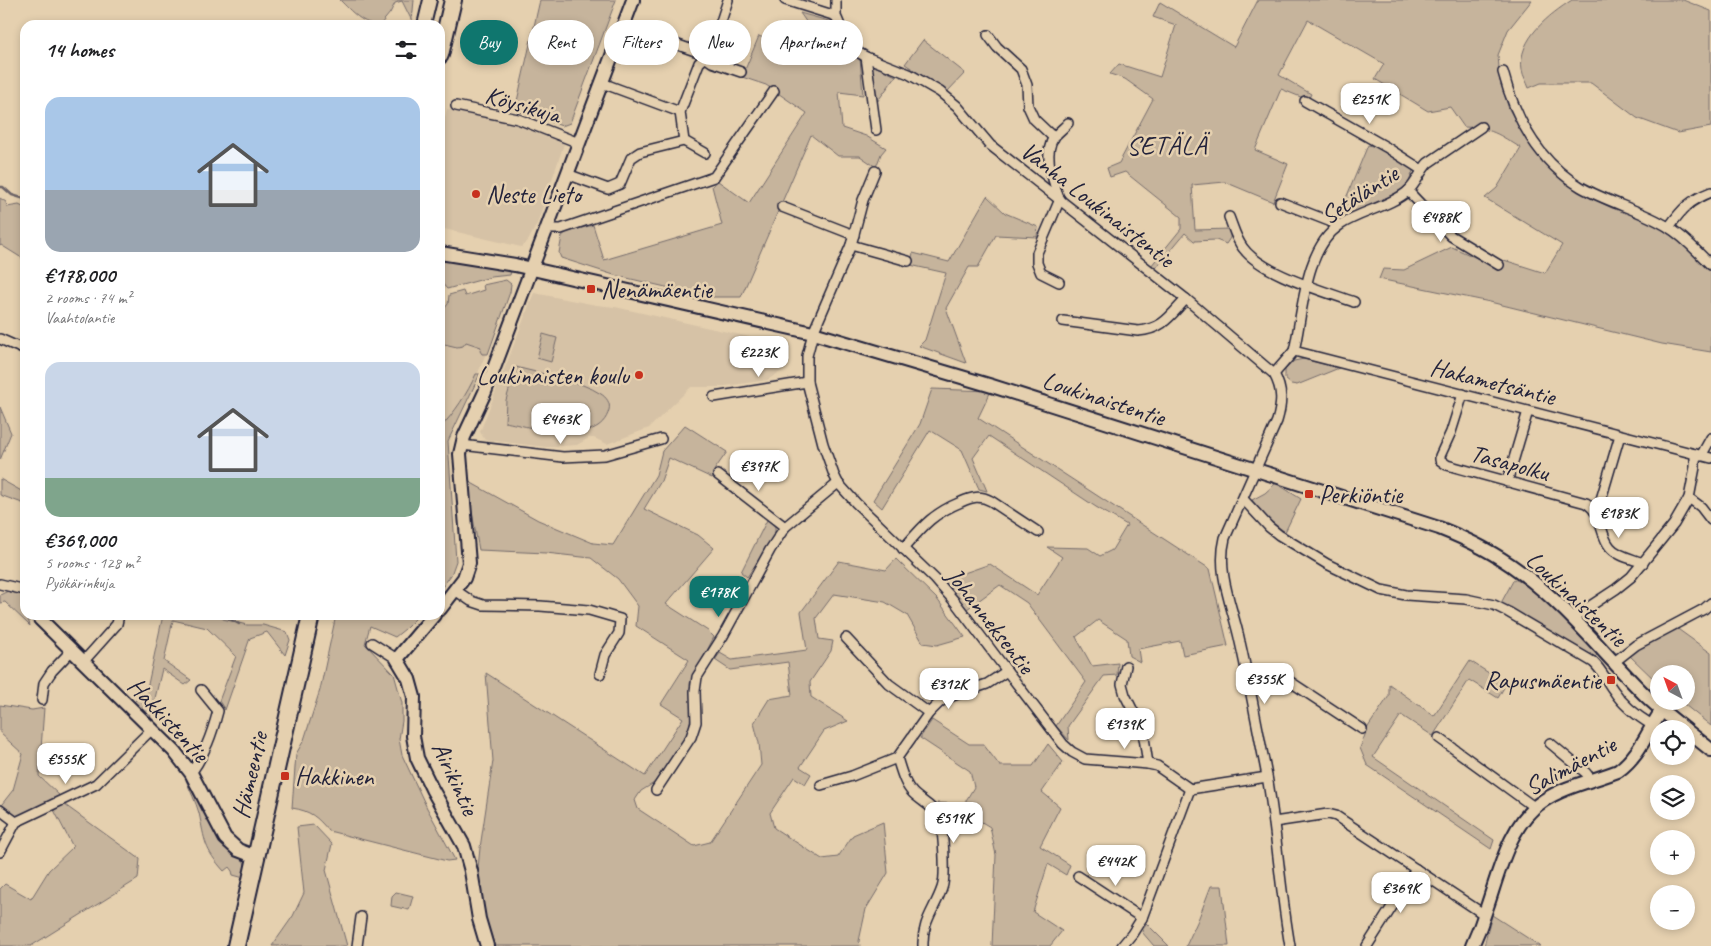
<!DOCTYPE html>
<html lang="en">
<head>
<meta charset="utf-8">
<style>
  body { margin:0; font-family:Caveat,sans-serif; background:#f2f2f2; color:#202124; height:100vh; display:flex; flex-direction:column; font-size:19px; white-space:nowrap }
  * { box-sizing:border-box; margin:0 }
  p { font-size:16px; color:#757577 }
  .icon { flex:none; width:28px; height:28px; fill:none; stroke:currentColor; stroke-width:2; stroke-linecap:round; stroke-linejoin:round }
  .map { position:relative; flex:1; overflow:hidden }
  .side { position:absolute; left:20px; top:20px; width:425px; height:600px; display:flex; flex-direction:column; background:#fff; border-radius:15px; box-shadow:0 2px 8px #0003 }
  .side>* { flex:none }
  .top-card { position:absolute; left:460px; top:20px; width:475px; height:45px; display:flex; gap:10px }
  .needle { width:32px; rotate:319deg }
  .buttons { position:absolute; left:1650px; top:665px; display:grid; gap:10px }
  .buttons a { display:grid; place-items:center; width:45px; height:45px; border-radius:50%; background:#fff; box-shadow:0 2px 8px #0003; font-size:25px }
  .price { position:absolute; translate:-50% -42px; padding:0 11px; border-radius:10px; background:#fff; color:#222; font-size:16px; line-height:32px; filter:drop-shadow(0 1px 2px #0008) }
  .price::after { content:''; position:absolute; left:50%; top:30px; width:15px; height:11px; margin-left:-8px; background:inherit; clip-path:polygon(0 0,100% 0,50% 100%) }
  .price.selected { background:#0f766e; color:#fff }
  ul { padding:0; list-style:none }
  li { display:grid; align-content:center; gap:10px; height:265px; padding:0 25px }
  li span { display:grid; place-items:center; height:155px; border-radius:15px; color:#555 }
  li>.icon { margin-inline-start:auto }
  span .icon { width:90px; height:90px; fill:#fffc; stroke-width:1 }
  li b { font-size:21px }
  h2 { display:flex; justify-content:space-between; align-items:center; height:60px; padding:0 25px; font-size:21px }
  .pill { padding:0 18px; border-radius:22px; background:#fff; box-shadow:0 2px 8px #0003; font-size:18px; line-height:45px }
  .pill.selected { background:#0f766e; color:#fff }
  .map>svg:first-child { display:block }
  .built { fill:#d6c2a6 }
  .green { fill:#c6b49c; stroke:#746b6c }
  .lines { fill:none; stroke-linecap:round; stroke-linejoin:round }
  .stream { stroke:#6c6467; stroke-width:2.5 }
  .street-casing { stroke:#22223b; stroke-width:12 }
  .secondary-casing { stroke:#22223b; stroke-width:16 }
  .highway-casing { stroke:#22223b; stroke-width:20 }
  .street { stroke:#e5d0af; stroke-width:9 }
  .secondary { stroke:#e5d0af; stroke-width:12 }
  .highway { stroke:#e5d0af; stroke-width:16 }
  .poi-dot { fill:#c8321e; stroke:#e5d0af; stroke-width:2 }
  .labels { text-anchor:middle; stroke-width:5; stroke-linejoin:round; paint-order:stroke }
  .street-label { font-size:25px; fill:#22223b; stroke:#e5d0af }
  .poi-label { font-size:25px; fill:#22223b; stroke:#e5d0af; text-anchor:start }
  .neighbourhood-label { font-size:26px; letter-spacing:1px; fill:#22223b; stroke:#e5d0af }
</style>
</head>
<body>
<div class="map">
<svg width="1711" height="946" viewBox="0 0 1711 946">
  <rect width="100%" height="100%" fill="#e5d0af"/>
  <filter id="ink" filterUnits="userSpaceOnUse"><feTurbulence type="fractalNoise" baseFrequency=".02" numOctaves="2"/><feDisplacementMap in="SourceGraphic" scale="10" xChannelSelector="R" yChannelSelector="G"/><feConvolveMatrix kernelMatrix="1 2 1 2 8 2 1 2 1" color-interpolation-filters="sRGB"/></filter>
  <g filter="url(#ink)">
    <g class="built">
      <polygon points="447,109 515,124 564,144 537,224 528,241 521,247 440,228 440,138"/>
      <polygon points="534,293 596,305 615,307 790,346 785,369 767,380 718,387 691,387 649,428 607,444 594,438 589,438 577,445 546,447 485,440 480,432"/>
      <polygon points="440,326 496,328 466,403 440,433"/>
    </g>
    <g class="green">
      <path d="M340 0H414L412 21 402 1 395 3 390 13 380 25C363 25 351 11 340 0Z"/>
      <polygon points="540,0 616,0 570,123 562,126 515,110"/>
      <path d="M1258 0H1532L1508 30 1498 55 1500 81 1509 109 1520 129 1545 164 1582 193 1612 208 1638 216 1662 229 1680 241 1711 271V352L1662 344 1490 302 1379 279 1383 269 1404 270 1452 247 1499 268 1504 260 1545 273 1562 245 1485 198 1497 188 1521 148C1498 134 1492 128 1464 127L1450 107 1428 111 1375 79 1384 64 1308 20 1279 75 1311 94 1308 100 1281 89 1255 150 1288 164 1273 202 1225 182 1192 185 1195 230 1231 229 1230 238 1226 244 1216 240 1194 241 1185 233 1155 269 1151 266 1181 229V217L1125 172 1110 177 1107 168 1119 163 1153 99 1125 79 1110 74 1119 64 1160 77 1176 25 1153 17 1160 2 1234 47Z"/>
      <path d="M1572 0H1683L1711 11V127L1678 133 1637 118 1591 83H1541L1529 88C1527 82 1523 76 1522 70 1517 39 1550 14 1572 0Z"/>
      <polygon points="800,13 832,22 845,47 860,58 863,95 839,92 842,128 866,136 886,148 881,154 876,167 860,156 838,156 811,135 741,297 709,297 614,275 561,258 559,253 562,236 567,232 593,225 604,260 722,225 712,186 718,181 749,203 807,113 766,85 742,77 759,36 789,50 807,23"/>
      <polygon points="923,40 965,73 947,92 905,64"/>
      <polygon points="870,64 896,76 877,102"/>
      <path d="M1368 145C1384 148 1403 159 1413 171L1408 184 1396 196 1352 214H1346L1344 203Z"/>
      <polygon points="987,196 1005,213 1038,227 1037,237 996,235 978,267 969,267 946,308 966,363 919,346 925,340 946,273 910,265 913,253 949,262"/>
      <polygon points="0,198 6,202 7,207 19,205 25,208 25,260 1,245 0,246"/>
      <polygon points="440,260 511,271 510,275 491,277 447,289 440,281"/>
      <polygon points="506,280 511,284 510,292 488,354 482,354 480,351 481,347 466,342 463,346 457,347 440,343 440,314 448,304 449,295 463,291 465,296 484,290 483,285"/>
      <polygon points="543,334 557,338 551,362 537,358"/>
      <polygon points="1304,359 1339,368 1297,385 1291,384 1285,379 1285,370 1294,361"/>
      <path d="M516 367C541 374 580 380 601 394 606 397 611 403 609 410 599 449 532 427 505 422L506 400Z"/>
      <path d="M476 374H480L448 441 456 561 451 575 440 590V428C455 412 467 394 476 374Z"/>
      <polygon points="932,389 991,391 978,418 1210,569 1228,646 1183,655 1180,641 1138,649 1140,662 1129,656 1127,639 1098,620 1076,637 1092,666 1118,663 1117,675 1104,676 1068,726 1069,740 1056,726 1086,682 1027,603 1000,585 967,609 944,580 990,564 1037,595 1062,557 1047,547 1088,548 1100,556 1112,550 1127,525 1096,507 989,436 973,458 987,491 979,489 962,450 930,430 882,508 873,500 920,424"/>
      <polygon points="0,407 11,433 0,460"/>
      <polygon points="685,425 727,452 715,469 712,478 669,458 661,481 644,509 698,535 714,548 666,604 708,631 714,637 690,683 691,715 689,729 683,741 654,783 641,791 635,800 638,809 694,846 710,842 761,765 759,743 754,723 769,699 792,695 788,662 730,670 715,660 720,653 732,660 807,650 801,612 839,561 886,570 896,559 937,599 965,637 937,645 923,643 907,615 885,602 834,594 816,618 819,639 833,641 831,651 810,682 811,697 848,721 824,731 800,767 811,774 805,784 794,777 770,813 774,828 822,859 838,857 853,835 883,822 888,873 866,909 859,941 860,946 493,946 483,917 477,878 480,848 493,761 486,673 645,776 683,718 661,704 689,660 636,626 638,606 618,579 591,558 546,553 479,550 466,480 538,520 593,543 613,545 656,475 662,451"/>
      <polygon points="0,479 25,493 25,504 0,495"/>
      <polygon points="1276,483 1301,499 1285,532 1267,518 1252,500 1265,493"/>
      <polygon points="768,518 775,526 775,536 747,577 741,572"/>
      <polygon points="1514,579 1536,589 1568,618 1598,654 1594,658 1501,603"/>
      <polygon points="8,591 22,595 24,598 25,615 27,615 30,626 5,602 0,603 0,595"/>
      <polygon points="163,615 220,615 223,619 247,625 263,625 287,632 290,640 285,655 267,632 250,638 225,710 219,701 236,656 207,628 173,620 164,661 191,680 185,685 162,669 150,719 133,703 147,689"/>
      <path d="M336 615H419L405 629 395 637 370 626 365 644 394 674 402 703V721L399 739 402 755 427 808 455 860 447 861 329 831C317 817 311 811 292 808L296 754 304 740 320 690Z"/>
      <polygon points="1675,627 1711,653 1711,726 1680,701 1686,701 1686,674 1659,674 1659,684 1629,655"/>
      <polygon points="1470,661 1506,684 1498,698 1469,680 1433,736 1401,715 1373,757 1494,840 1491,849 1367,765 1360,748 1368,727 1389,696 1389,684 1434,716"/>
      <polygon points="0,705 32,710 44,708 39,776 60,796 65,805 140,859 138,879 31,946 0,946 0,889 5,884 31,899 49,870 73,847 54,810 22,822 2,804 13,790 23,754 0,733"/>
      <polygon points="932,720 969,744 983,744 1000,766 1033,766 1048,744 1063,762 1042,792 1060,807 1040,846 1070,865 1066,875 1048,864 1033,912 1062,931 1050,946 992,946 996,855 990,827 975,818 948,817 937,803 964,804 974,787 970,771 920,738"/>
      <path d="M189 779 227 848 243 860 245 864 244 878 233 875 232 871 229 867 224 871C204 849 205 841 199 813 196 802 190 791 186 780Z"/>
      <polygon points="314,825 332,844 326,870 347,946 272,946 293,916 304,893 297,827"/>
      <polygon points="1211,886 1222,886 1229,946 1186,946 1198,920"/>
      <polygon points="396,892 413,896 409,910 391,906 392,896"/>
      <polygon points="1492,915 1540,946 1484,946"/>
      <polygon points="1146,923 1169,946 1154,946 1142,932"/>
    </g>
    <g class="lines">
      <g class="stream">
        <polyline points="0,187 3,187 12,195 25,199"/>
        <polyline points="223,615 239,624"/>
      </g>
      <defs>
        <g id="street">
          <polyline points="785,0 836,16"/>
          <path d="M836 0V16L847 42 856 51 866 57 909 74 940 92 957 106 990 145 1186 299 1274 374C1283 390 1282 404 1277 421L1225 538C1216 574 1233 607 1240 642 1250 686 1258 731 1267 776 1277 832 1280 890 1290 946"/>
          <polyline points="988,35 997,47 1021,69 1027,85 1028,106 1034,119 1054,138"/>
          <polyline points="661,39 698,52 712,62 741,72"/>
          <polyline points="866,57 876,130"/>
          <path d="M1503 72C1515 118 1539 162 1581 187 1609 203 1641 210 1668 227 1685 237 1697 252 1711 265"/>
          <polyline points="602,83 680,112 684,141 705,153"/>
          <polyline points="1305,101 1386,147 1422,170"/>
          <polyline points="456,106 518,119 579,143"/>
          <polyline points="680,112 699,63 711,52 728,0"/>
          <polyline points="875,171 863,200 851,245 813,333 807,356 807,382 823,444 834,475 838,483 856,503 935,579 955,602 1007,671 1063,744 1072,752 1085,759 1148,764 1157,766 1190,789 1267,777"/>
          <polyline points="567,174 608,189 620,184 631,158 640,152 684,141"/>
          <polyline points="1408,191 1451,236 1499,265"/>
          <path d="M1059 199C1054 181 1042 155 1054 137 1058 132 1064 128 1068 123"/>
          <polyline points="1280,202 1339,225"/>
          <polyline points="782,207 854,235"/>
          <path d="M1229 217C1233 227 1236 239 1243 248 1262 274 1324 291 1354 302"/>
          <path d="M1669 227C1682 209 1690 200 1711 192"/>
          <polyline points="547,229 561,229 714,177 774,91"/>
          <polyline points="851,245 908,261"/>
          <polyline points="1059,282 1041,273 1037,263 1037,253 1060,199"/>
          <path d="M1063 321 1138 331C1163 329 1170 316 1186 299"/>
          <polyline points="0,339 25,350"/>
          <path d="M1294 351C1303 313 1304 249 1340 225 1359 212 1391 206 1408 191 1417 183 1420 171 1428 163L1481 127"/>
          <polyline points="1274,374 1294,351 1711,458"/>
          <path d="M1463 394 1451 432 1440 456V460L1447 465 1586 503C1603 513 1599 534 1610 547 1617 556 1633 559 1643 563"/>
          <polyline points="714,397 807,382"/>
          <polyline points="462,445 563,457 605,455 661,439"/>
          <polyline points="1701,456 1711,438"/>
          <polyline points="718,475 785,527"/>
          <polyline points="1507,482 1528,411"/>
          <polyline points="1689,498 1701,507 1711,520"/>
          <path d="M1243 499 1269 527 1279 535 1327 564 1381 590 1406 595 1466 599 1494 605 1508 612 1593 662C1603 671 1606 681 1614 691 1623 705 1637 716 1652 725"/>
          <polyline points="1597,513 1620,435"/>
          <path d="M903 549C923 526 932 514 961 502 972 497 980 495 991 501L1038 532"/>
          <polyline points="0,584 25,590"/>
          <polyline points="455,590 471,601 483,605 540,606 589,610 620,619 619,633 605,655 600,674"/>
          <polyline points="1572,618 1616,589 1631,577 1674,524 1689,498 1695,467 1695,454"/>
          <polyline points="846,638 889,684 929,713"/>
          <polyline points="372,643 397,659"/>
          <polyline points="83,662 117,624 119,615"/>
          <polyline points="1613,663 1636,645 1704,609 1711,603"/>
          <polyline points="1126,666 1122,684 1125,695 1143,731 1148,764"/>
          <polyline points="1247,679 1269,672 1280,675 1362,729"/>
          <polyline points="42,700 44,683 52,671 71,651"/>
          <polyline points="1439,738 1534,807"/>
          <polyline points="1550,743 1586,773 1592,781"/>
          <path d="M897 758C901 770 904 784 913 793 921 801 933 806 938 816 944 827 946 877 942 888 935 909 922 921 923 946"/>
          <path d="M191 773C205 754 212 734 218 711L201 690"/>
          <polyline points="821,785 852,776 897,758 929,713 940,702 949,697 987,684 1007,671"/>
          <polyline points="656,790 691,737 696,722 695,691 697,677 723,636 770,550 785,527 838,483"/>
          <polyline points="0,810 16,822"/>
          <polyline points="1274,822 1328,814 1336,816 1485,915"/>
          <polyline points="0,852 16,822 96,784 151,730"/>
          <polyline points="1078,876 1142,918"/>
          <polyline points="357,946 361,917"/>
          <polyline points="1122,946 1132,934 1142,918 1190,789"/>
          <polyline points="1367,946 1416,869"/>
        </g>
        <g id="secondary">
          <polyline points="424,25 430,0"/>
          <path d="M440 253 515 265 813 333 992 386 1439 528C1467 539 1495 553 1519 571 1567 606 1603 653 1644 694 1657 707 1671 718 1685 729"/>
          <polyline points="440,609 464,578 469,563 460,454 464,437 485,392 633,0"/>
          <polyline points="39,615 40,619 174,751 191,773 225,838 238,850 256,857"/>
          <polyline points="434,615 397,659 409,679 414,697 413,736 417,758 432,789 464,846 471,871 479,919 487,946"/>
          <polyline points="1686,730 1711,750"/>
          <path d="M1472 946C1478 933 1483 920 1487 907 1499 872 1510 822 1543 801 1565 786 1593 781 1618 771 1640 755 1647 732 1662 710"/>
        </g>
        <g id="highway">
          <polyline points="440,55 453,0"/>
          <polyline points="236,946 311,615"/>
        </g>
      </defs>
      <use href="#street" class="street-casing"/>
      <use href="#secondary" class="secondary-casing"/>
      <use href="#highway" class="highway-casing"/>
      <use href="#street" class="street"/>
      <use href="#secondary" class="secondary"/>
      <use href="#highway" class="highway"/>
    </g>
  </g>
  <g class="poi-dot">
    <circle cx="476" cy="194" r="5"/>
    <rect x="586" y="284" width="10" height="10" rx="2.5"/>
    <circle cx="639" cy="375" r="5"/>
    <rect x="1304" y="489" width="10" height="10" rx="2.5"/>
    <rect x="1606" y="675" width="10" height="10" rx="2.5"/>
    <rect x="280" y="771" width="10" height="10" rx="2.5"/>
  </g>
  <g class="labels">
    <g class="street-label">
      <text transform="translate(523 104) rotate(16)" y="9">Köysikuja</text>
      <text transform="translate(1359 194) rotate(-33)" y="9">Setäläntie</text>
      <text transform="translate(1098 204) rotate(38)" y="9">Vanha Loukinaistentie</text>
      <text transform="translate(1493 381) rotate(14)" y="9">Hakametsäntie</text>
      <text transform="translate(1104 398) rotate(18)" y="9">Loukinaistentie</text>
      <text transform="translate(1510 462) rotate(15)" y="9">Tasapolku</text>
      <text transform="translate(1577 598) rotate(43)" y="9">Loukinaistentie</text>
      <text transform="translate(991 620) rotate(52)" y="9">Johanneksentie</text>
      <text transform="translate(169 719) rotate(47)" y="9">Hakkistentie</text>
      <text transform="translate(1570 765) rotate(-28)" y="9">Salimäentie</text>
      <text transform="translate(249 775) rotate(-77)" y="9">Hämeentie</text>
      <text transform="translate(456 778) rotate(65)" y="9">Airikintie</text>
    </g>
    <g class="poi-label">
      <text x="486" y="203">Neste Lieto</text>
      <text x="601" y="298">Nenämäentie</text>
      <text x="629" y="384" text-anchor="end">Loukinaisten koulu</text>
      <text x="1319" y="503">Perkiöntie</text>
      <text x="1601" y="689" text-anchor="end">Rapusmäentie</text>
      <text x="295" y="785">Hakkinen</text>
    </g>
    <g class="neighbourhood-label">
      <text x="1167" y="154">SETÄLÄ</text>
    </g>
  </g>
</svg>
<div class="buttons">
<a><svg class="needle" viewBox="-14 -14 28 28"><path d="M0-13l5 13h-10z" fill="#e53935"/><path d="M0 13l5-13h-10z" fill="#757577"/></svg></a>
<a><svg class="icon" aria-label="locate" viewBox="0 0 24 24"><circle cx="12" cy="12" r="6"/><path d="M12 2v4M12 18v4M2 12h4M18 12h4"/></svg></a>
<a><svg class="icon" aria-label="layers" viewBox="0 0 24 24"><path d="M12 4l9 5-9 5-9-5zM3 14l9 5 9-5"/></svg></a>
<a>+</a>
<a>−</a>
</div>
<b class="price" style="left:1370px;top:125px">€251K</b>
<b class="price" style="left:1441px;top:243px">€488K</b>
<b class="price" style="left:759px;top:378px">€223K</b>
<b class="price" style="left:561px;top:445px">€463K</b>
<b class="price" style="left:759px;top:492px">€397K</b>
<b class="price" style="left:1619px;top:539px">€183K</b>
<b class="price selected" style="left:719px;top:618px">€178K</b>
<b class="price" style="left:1265px;top:705px">€355K</b>
<b class="price" style="left:949px;top:710px">€312K</b>
<b class="price" style="left:1125px;top:750px">€139K</b>
<b class="price" style="left:66px;top:785px">€555K</b>
<b class="price" style="left:954px;top:844px">€519K</b>
<b class="price" style="left:1116px;top:887px">€442K</b>
<b class="price" style="left:1401px;top:914px">€369K</b>
<div class="top-card">
<a class="pill selected">Buy</a>
<a class="pill">Rent</a>
<a class="pill">Filters</a>
<a class="pill">New</a>
<a class="pill">Apartment</a>
</div>
<section class="side">
<h2>14 homes<svg class="icon" aria-label="filters" viewBox="0 0 24 24"><path d="M4 7h16M4 17h16"/><circle cx="9" cy="7" r="2"/><circle cx="15" cy="17" r="2"/></svg></h2>
<ul>
<li><span style="background:linear-gradient(#a9c7e8 60%,#9aa5b1 0)"><svg class="icon" aria-label="home" viewBox="0 0 24 24"><path d="M3 11l9-7 9 7M6 9v11h12V9"/></svg></span><div><b>€178,000</b><p>2 rooms · 74 m²</p><p>Vaahtolantie</p></div></li>
<li><span style="background:linear-gradient(#c9d6e8 75%,#7fa58c 0)"><svg class="icon" aria-label="home" viewBox="0 0 24 24"><path d="M3 11l9-7 9 7M6 9v11h12V9"/></svg></span><div><b>€369,000</b><p>5 rooms · 128 m²</p><p>Pyökärinkuja</p></div></li>
</ul>
</section>
</div>
</body>
</html>
